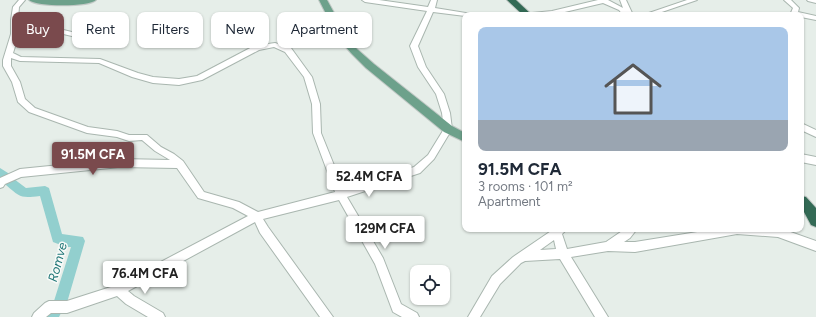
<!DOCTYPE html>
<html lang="en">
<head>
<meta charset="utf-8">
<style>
  body { margin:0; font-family:Figtree,sans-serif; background:#f6f6f7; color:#1f2937; height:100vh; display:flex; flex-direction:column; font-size:15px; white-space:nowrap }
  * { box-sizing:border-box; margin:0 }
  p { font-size:13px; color:#747a83 }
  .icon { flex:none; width:22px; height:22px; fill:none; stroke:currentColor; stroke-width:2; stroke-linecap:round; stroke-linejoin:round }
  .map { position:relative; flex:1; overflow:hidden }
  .side { position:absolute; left:462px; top:12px; width:342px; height:220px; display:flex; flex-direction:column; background:#fff; border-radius:8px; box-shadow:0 1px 3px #0004 }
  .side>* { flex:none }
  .guide { position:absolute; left:12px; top:12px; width:380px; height:36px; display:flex; gap:8px }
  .tools { position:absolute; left:410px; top:265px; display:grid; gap:8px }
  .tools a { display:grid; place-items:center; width:40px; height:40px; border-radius:8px; background:#fff; box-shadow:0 1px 3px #0004; font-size:20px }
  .price { position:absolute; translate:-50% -34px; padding:0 9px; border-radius:4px; background:#fff; color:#222; font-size:13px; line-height:26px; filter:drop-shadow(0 1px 2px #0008) }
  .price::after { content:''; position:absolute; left:50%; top:24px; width:12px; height:9px; margin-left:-6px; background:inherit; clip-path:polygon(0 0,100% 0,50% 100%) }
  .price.selected { background:#7a4a4d; color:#fff }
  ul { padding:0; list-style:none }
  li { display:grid; align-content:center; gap:8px; height:212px; padding:0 16px }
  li+li { border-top:1px solid #e0e1e3 }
  li span { display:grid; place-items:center; height:124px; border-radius:8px; color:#555 }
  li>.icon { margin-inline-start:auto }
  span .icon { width:72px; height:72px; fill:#fffc; stroke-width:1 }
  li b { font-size:17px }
  .pill { padding:0 14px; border-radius:8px; background:#fff; box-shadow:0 1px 3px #0004; font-size:14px; line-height:36px }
  .pill.selected { background:#7a4a4d; color:#fff }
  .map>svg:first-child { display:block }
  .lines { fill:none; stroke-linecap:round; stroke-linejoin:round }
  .river { fill:#92cfce; fill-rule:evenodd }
  .minor-casing { stroke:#a9b6af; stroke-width:2 }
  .major-casing { stroke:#c2c9c6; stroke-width:2 }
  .highway-casing { stroke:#c2c9c6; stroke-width:2 }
  .minor { fill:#fff; fill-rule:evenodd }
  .major { fill:#6da18b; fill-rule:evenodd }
  .highway { fill:#336a55; fill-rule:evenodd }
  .labels { text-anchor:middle; stroke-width:3; stroke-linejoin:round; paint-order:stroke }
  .water-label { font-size:13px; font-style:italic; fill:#237878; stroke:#f7faf8 }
</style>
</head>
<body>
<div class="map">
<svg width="816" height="317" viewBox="0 0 816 317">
  <rect width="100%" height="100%" fill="#e6eee9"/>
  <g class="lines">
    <g class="river">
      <path d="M0 168 8 173 9 178 14 179 26 188 45 186 49 188 62 234 83 237 85 241 66 306 61 308 56 306 54 301 71 247H66L53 242 40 196C21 198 21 198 6 185L5 180 0 179Z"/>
      <polygon points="54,306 59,308 61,313 59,317 45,317 49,308"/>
    </g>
    <defs>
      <g id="minor">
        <path d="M19 0H25L19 7 18 19 80 34H87L91 36 87 38H80L18 23 19 34 13 53 21 57 100 59 138 73 153 77 179 79 197 76 254 46 275 43 291 48 312 77 320 104 321 133 344 190 414 167 428 155 444 129 442 113 436 94 418 67 410 46 427 11 365 2 362 0H379L428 7 431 0H437L435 8 472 14 473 15H465V16L433 12 418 46 426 67 444 94 450 113 452 129 434 159 420 173 347 197 383 258 401 304 417 313 419 317H402L393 312 375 264 339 200 263 219 268 227 333 317H320L260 233 255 222 128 291 134 296 163 313 165 317H148L126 304 117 296 67 313H51L46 317H32L34 313 45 303 49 301H67L117 285 248 216 233 208 198 198 177 168 120 167 21 177 5 184 3 187 0 188V178L20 169 120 159 170 160 155 151 142 140 129 141 117 137 87 133 29 112 18 102 12 82 3 66V60L11 34V20L13 7ZM274 47 285 52 304 77 312 104 313 133 335 192 258 212 239 202 204 192 183 161 174 154 161 147 147 135H129L117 131 88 127 35 108 25 99 20 82 11 66V58L20 61 99 63 132 77 153 83 179 85 202 80 259 50Z"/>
        <polygon points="598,0 608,0 623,8 620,0 626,0 633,15 623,15 619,10 603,3 552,15 529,15 532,13 552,11"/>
        <polygon points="687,0 697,0 653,15 643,15"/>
        <polygon points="784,0 791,0 799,8 798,12 816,16 816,20 801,17 801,15 790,15 793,8"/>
        <polygon points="807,0 816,0 816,3 808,1"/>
        <polygon points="801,123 816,130 816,137 801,130"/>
        <polygon points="801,154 816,157 816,165 801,162"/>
        <path d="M554 229H567L562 234 567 249 606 242 625 229H637L630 238 624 242H635L716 229H782L816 241V251L778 237 737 234 635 252 608 251 571 257 608 317H595L560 259 525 261 521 263 500 284 480 317H468L492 276 513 257ZM554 240 556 249 540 250Z"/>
      </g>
      <g id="major">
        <path d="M29 0H96C89 7 36 7 29 0Z"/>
        <polygon points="319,0 327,0 348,38 357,49 374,64 452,126 465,133 465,142 444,132 366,68 351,53 339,39"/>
      </g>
      <g id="highway">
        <polygon points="507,0 516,0 532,15 523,15"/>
        <polygon points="801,196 806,197 816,208 816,227 811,225 804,212 801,209"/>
      </g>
    </defs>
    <use href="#minor" class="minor-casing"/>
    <use href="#major" class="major-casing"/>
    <use href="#highway" class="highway-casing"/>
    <use href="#minor" class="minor"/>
    <use href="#major" class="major"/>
    <use href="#highway" class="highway"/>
  </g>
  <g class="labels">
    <g class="water-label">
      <text transform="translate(57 262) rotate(-75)" y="5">Romve</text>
    </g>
  </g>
</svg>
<div class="tools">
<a><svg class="icon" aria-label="locate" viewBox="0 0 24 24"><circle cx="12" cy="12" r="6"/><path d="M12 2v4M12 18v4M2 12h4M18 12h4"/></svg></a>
</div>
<b class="price selected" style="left:93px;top:176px">91.5M CFA</b>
<b class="price" style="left:369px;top:198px">52.4M CFA</b>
<b class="price" style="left:385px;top:250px">129M CFA</b>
<b class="price" style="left:145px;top:295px">76.4M CFA</b>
<div class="guide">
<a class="pill selected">Buy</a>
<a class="pill">Rent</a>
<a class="pill">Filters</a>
<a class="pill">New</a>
<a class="pill">Apartment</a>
</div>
<section class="side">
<ul>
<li><span style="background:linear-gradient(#a9c7e8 75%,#9aa5b1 0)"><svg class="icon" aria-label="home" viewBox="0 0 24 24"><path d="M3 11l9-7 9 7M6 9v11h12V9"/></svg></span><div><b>91.5M CFA</b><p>3 rooms · 101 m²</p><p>Apartment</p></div></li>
</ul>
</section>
</div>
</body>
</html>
